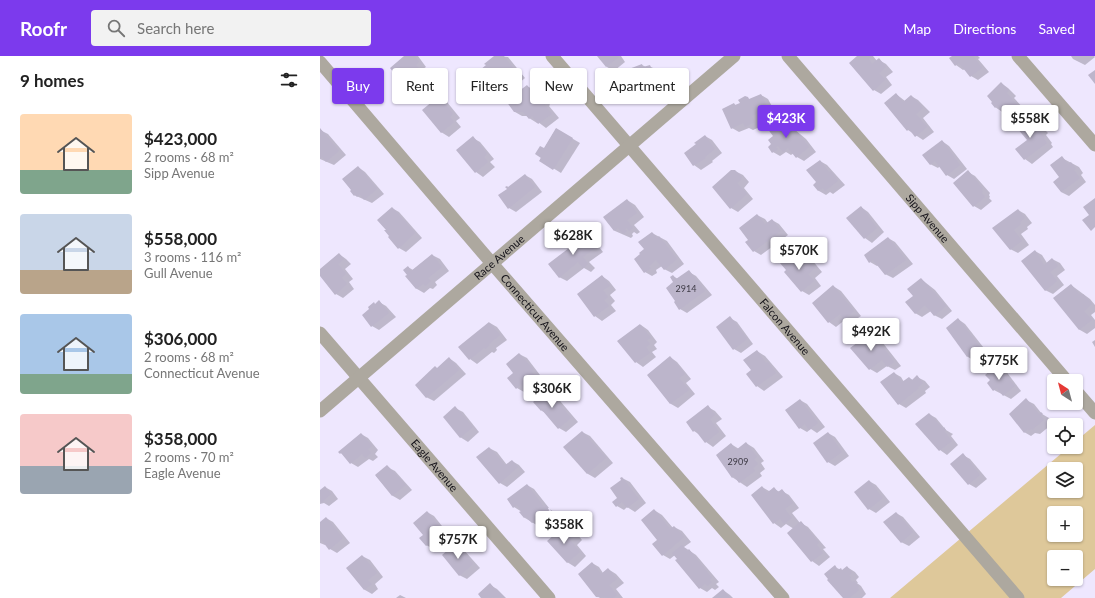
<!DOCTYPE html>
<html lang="en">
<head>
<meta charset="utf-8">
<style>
  body { margin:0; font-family:Lato,sans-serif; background:#f2f2f2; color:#222; height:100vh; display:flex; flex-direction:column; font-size:15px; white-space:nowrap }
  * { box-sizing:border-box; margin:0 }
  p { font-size:13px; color:#767676 }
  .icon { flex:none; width:22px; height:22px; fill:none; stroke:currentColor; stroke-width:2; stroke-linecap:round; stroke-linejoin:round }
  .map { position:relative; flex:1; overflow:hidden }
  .details { display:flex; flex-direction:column; background:#fff; width:320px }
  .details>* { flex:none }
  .hud { position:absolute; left:12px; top:12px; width:380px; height:36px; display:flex; gap:8px }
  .needle { width:26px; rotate:324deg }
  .controls { position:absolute; left:727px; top:318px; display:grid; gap:8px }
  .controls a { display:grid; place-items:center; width:36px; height:36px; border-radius:4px; background:#fff; box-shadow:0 1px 3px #0004; font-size:20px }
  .price { position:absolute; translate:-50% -34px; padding:0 9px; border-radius:4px; background:#fff; color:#222; font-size:13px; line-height:26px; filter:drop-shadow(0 1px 2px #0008) }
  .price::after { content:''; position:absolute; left:50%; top:24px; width:12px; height:9px; margin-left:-6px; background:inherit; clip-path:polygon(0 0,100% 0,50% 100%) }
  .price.active { background:#7c3aed; color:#fff }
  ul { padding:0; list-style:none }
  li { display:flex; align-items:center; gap:12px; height:100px; padding:0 20px }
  li span { display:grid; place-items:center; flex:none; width:112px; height:80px; border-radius:4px; color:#555 }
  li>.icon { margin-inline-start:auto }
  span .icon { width:48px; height:48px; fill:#fffc; stroke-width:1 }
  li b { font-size:17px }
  h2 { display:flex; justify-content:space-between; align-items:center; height:48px; padding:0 20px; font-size:17px }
  .pill { padding:0 14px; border-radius:4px; background:#fff; box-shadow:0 1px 3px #0004; font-size:14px; line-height:36px }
  .pill.active { background:#7c3aed; color:#fff }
  header { display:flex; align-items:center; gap:24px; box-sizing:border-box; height:56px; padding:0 20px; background:#7c3aed; color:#fff }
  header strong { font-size:19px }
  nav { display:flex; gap:22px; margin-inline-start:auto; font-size:14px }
  .search { width:280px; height:36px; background:#f2f2f2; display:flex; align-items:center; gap:10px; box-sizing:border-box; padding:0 14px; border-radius:4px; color:#767676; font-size:15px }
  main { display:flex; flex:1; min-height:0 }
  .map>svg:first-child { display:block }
  .green { fill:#dec89a; fill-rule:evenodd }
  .shadow { fill:#0003 }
  .building { fill:#bcb5cb }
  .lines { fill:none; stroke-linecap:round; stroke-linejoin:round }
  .street { stroke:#ada89f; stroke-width:13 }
  .labels { text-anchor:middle; stroke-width:3; stroke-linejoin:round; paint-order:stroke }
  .number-label { font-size:9px; fill:#3e3b46 }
  .street-label { font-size:11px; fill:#141219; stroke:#f9f8fc }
</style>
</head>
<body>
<header>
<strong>Roofr</strong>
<div class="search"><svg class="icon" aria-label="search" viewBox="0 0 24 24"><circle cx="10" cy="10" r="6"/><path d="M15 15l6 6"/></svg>Search here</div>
<nav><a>Map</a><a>Directions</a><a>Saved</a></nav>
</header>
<main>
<section class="details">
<h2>9 homes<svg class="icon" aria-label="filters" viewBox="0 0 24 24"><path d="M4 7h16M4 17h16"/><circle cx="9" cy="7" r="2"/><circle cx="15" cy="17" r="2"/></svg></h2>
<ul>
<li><span style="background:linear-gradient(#ffd9b3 70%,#7fa58c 0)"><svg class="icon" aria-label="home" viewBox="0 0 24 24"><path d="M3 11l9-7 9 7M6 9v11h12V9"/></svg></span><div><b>$423,000</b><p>2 rooms · 68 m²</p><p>Sipp Avenue</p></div></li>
<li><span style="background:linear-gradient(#c9d6e8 70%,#b9a48a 0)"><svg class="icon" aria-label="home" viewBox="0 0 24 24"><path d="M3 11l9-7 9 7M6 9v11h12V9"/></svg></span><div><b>$558,000</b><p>3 rooms · 116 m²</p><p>Gull Avenue</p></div></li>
<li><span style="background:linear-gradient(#a9c7e8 75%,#7fa58c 0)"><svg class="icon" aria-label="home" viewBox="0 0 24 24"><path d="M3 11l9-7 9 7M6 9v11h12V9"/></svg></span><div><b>$306,000</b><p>2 rooms · 68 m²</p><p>Connecticut Avenue</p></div></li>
<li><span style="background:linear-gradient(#f6c9c9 65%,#9aa5b1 0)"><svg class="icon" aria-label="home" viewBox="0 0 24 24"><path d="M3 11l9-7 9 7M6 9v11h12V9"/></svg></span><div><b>$358,000</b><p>2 rooms · 70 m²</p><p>Eagle Avenue</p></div></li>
</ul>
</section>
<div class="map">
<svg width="775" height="542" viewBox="0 0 775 542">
  <rect width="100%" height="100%" fill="#eee7fe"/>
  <path class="green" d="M775 369V513L741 542H570L749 391H756V385ZM734 413H756V435H734ZM734 457H756V479H734ZM734 501H756V523H734Z"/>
  <g class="shadow">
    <polygon points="86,0 98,0 106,11 103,13 111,23 109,24 115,32 102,43 95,39 81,22 77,19"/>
    <polygon points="176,0 188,1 205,22 192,33 185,29 181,24 176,28 169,24"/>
    <polygon points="278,0 301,0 305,6 294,15 287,11"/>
    <polygon points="539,0 553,0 557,5 559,4 566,8 573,16 566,21 572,29 561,38 554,34"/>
    <polygon points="634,0 658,0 660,2 658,3 669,16 658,24 651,20 645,13 643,14 636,9"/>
    <polygon points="751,0 774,0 775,1 765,9 753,3"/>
    <polygon points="322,9 326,11 329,10 337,14 342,28 316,38 309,34"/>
    <polygon points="681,27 688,32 696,40 694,42 705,54 703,55 704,57 702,56 694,64 675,51"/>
    <polygon points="207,30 214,34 221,43 229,47 230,49 229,50 239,62 226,72 218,66 217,67 209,62 207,60 202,60 195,56"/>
    <polygon points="576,38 585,45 591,40 598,44 610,56 603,62 614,76 603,84 588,74"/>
    <polygon points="441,39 448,43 455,56 439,64 442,70 433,74 429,72 419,76 412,72 414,48 417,50 427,42 431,44"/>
    <polygon points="119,42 127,46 140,62 136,65 141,71 129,81 121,76"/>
    <polygon points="462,62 469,66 474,73 486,83 496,96 484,105 477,101 474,97 471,99 466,96 460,100 453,96 453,88 454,80"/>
    <polygon points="710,63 726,75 728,77 726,79 732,87 731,88 733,91 712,108 705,103"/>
    <polygon points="236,73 260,87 241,117 220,104 224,93"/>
    <polygon points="0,74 8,78 26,99 14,109 0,103"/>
    <polygon points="385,80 392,84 402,97 392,105 393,106 381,114 374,109 377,88"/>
    <polygon points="153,82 160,86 174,103 170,106 175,111 163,121 156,116 138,94"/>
    <polygon points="622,85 629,90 647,113 634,123 627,119 620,110 618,112 610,108"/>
    <polygon points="742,102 759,111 763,117 761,119 766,126 749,140 741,136 740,121"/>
    <polygon points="500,105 507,109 525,129 513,138 510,136 506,139 499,135 495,129 497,126"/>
    <polygon points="38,111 45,116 64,138 52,147 34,139"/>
    <polygon points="415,115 423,119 429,126 424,132 433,143 418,156 411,152"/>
    <polygon points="648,116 655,120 670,137 669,139 670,141 669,142 672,145 661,154 654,150"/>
    <polygon points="205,119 212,123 222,136 196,156 189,152 189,132"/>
    <polygon points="307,144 315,149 324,161 314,169 320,176 317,178 314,176 312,178 313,180 311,182 295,175 285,161"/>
    <polygon points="541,151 548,156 564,176 552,187 545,182"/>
    <polygon points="72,152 79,156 102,182 86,196 79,192 71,180"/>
    <polygon points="698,154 705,158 712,167 707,171 708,173 701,178 709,189 698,197 690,193"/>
    <polygon points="437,159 445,163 448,167 452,164 459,168 468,179 441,199 434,195 429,184"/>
    <polygon points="332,177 347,185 364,208 352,217 344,213 342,210 336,214 337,217 332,220 325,216 325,193"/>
    <polygon points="265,178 272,182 283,196 269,206 275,212 271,216 264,212 247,225 239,221 254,189"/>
    <polygon points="568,182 575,186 593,208 573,222 565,218 559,209 557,210 550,206"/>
    <polygon points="715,195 722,199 727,207 732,203 740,207 745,214 737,220 744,229 733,238 725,234"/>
    <polygon points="19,198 26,203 31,208 25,213 33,223 29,226 34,233 23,242 16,238 0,219 0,214"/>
    <polygon points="473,198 481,202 484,199 492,204 502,216 495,222 501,230 489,239 482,235 467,214"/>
    <polygon points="112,199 120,203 129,215 115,226 117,229 113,233 110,232 104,237 97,233 87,220 88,219 88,211 93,214"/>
    <polygon points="369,216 376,220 392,239 367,257 360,253 357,245 353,220 358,223"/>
    <polygon points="282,220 289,225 296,234 290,239 295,245 291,249 296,255 282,265 275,260 258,238"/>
    <polygon points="601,223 615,234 632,255 622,263 614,259 611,255 602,261 595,257 594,240"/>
    <polygon points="751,229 770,243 775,249 775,256 771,259 775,264 775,272 767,278 760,274 735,242"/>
    <polygon points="513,230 521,235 541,260 532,266 526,263 516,271 509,266 493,247"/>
    <polygon points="59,246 66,250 76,261 59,274 52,270 56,248"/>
    <polygon points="410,262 417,266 433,288 421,297 414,293"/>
    <polygon points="638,263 645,268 667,296 655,305 648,301 627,272"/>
    <polygon points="170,267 177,271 187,284 176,292 177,294 174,297 172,296 157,308 150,303"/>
    <polygon points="321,269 328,274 337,286 334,289 337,293 332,296 336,301 323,311 316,306"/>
    <polygon points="552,278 559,282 581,310 575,314 567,310 557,317 550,313"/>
    <polygon points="775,284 775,291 772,286"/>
    <polygon points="437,295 445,300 463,321 444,335 437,330 432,314"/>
    <polygon points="199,298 207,302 220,319 218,320 225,328 214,338 207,334 204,336 197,332 194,317"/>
    <polygon points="350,301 357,306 371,323 366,327 375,338 358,352 351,348 328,319"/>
    <polygon points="129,302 136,307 146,318 114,345 106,341 117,313"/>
    <polygon points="677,310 685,314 701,335 691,343 674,334 671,324"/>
    <polygon points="574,317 581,321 584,326 589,322 593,324 597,321 605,325 610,331 605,335 606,337 586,352 579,348"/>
    <polygon points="228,335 235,339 258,366 246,376 239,372 226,357 222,355 215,346"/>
    <polygon points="480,344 487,348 505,371 497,377 491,373 487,376 480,372"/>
    <polygon points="706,344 714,348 722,358 729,362 730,363 728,365 731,369 720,378 715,377 711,380 704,376"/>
    <polygon points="388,351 395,355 402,363 396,367 406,380 393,391 386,386 380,379 374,375 367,366"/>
    <polygon points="135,352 143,356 159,376 148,386 140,381"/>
    <polygon points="609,358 616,362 626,374 631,377 633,378 631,380 638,389 627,399 620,394 597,368"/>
    <polygon points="262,376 270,380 293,407 275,422 268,418 245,391"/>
    <polygon points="508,377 515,381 529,400 515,410 508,406"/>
    <polygon points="41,378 48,382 58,394 55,398 58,401 53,405 49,403 38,411 31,407 24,399 21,397"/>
    <polygon points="426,387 434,392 444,405 441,407 445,413 440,417 442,420 427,431 412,421 411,388 419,393"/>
    <polygon points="169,392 177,396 187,409 192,405 199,409 205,416 187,431 180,427"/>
    <polygon points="643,399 650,403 667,423 656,432 649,428"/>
    <polygon points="67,411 75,415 92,434 80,444 73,440 56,420"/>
    <polygon points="302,422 310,426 326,447 315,456 307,451 304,454 297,450"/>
    <polygon points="549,425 556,429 570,446 556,457 549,453"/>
    <polygon points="207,429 214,433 229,452 227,452 232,459 233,457 230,453 236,458 220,471 205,462 202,456 194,451 188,444"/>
    <polygon points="5,431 12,435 18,443 9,450 4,447 0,448 0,435"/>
    <polygon points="442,431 449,435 454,433 460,436 462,435 469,439 479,452 472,457 480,467 481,467 488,471 506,492 503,493 510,501 499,510 492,505 468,477 474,473 466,468 461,472 454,467 432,439"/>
    <polygon points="334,454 342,459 353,472 354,471 362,475 371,486 364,491 376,499 399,526 396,528 399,531 395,534 392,532 387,536 380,532 355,499 350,503 343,499"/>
    <polygon points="107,456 114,460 130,480 114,493 106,489 104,479"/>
    <polygon points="576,457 583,461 600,481 589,490 581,486"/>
    <polygon points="6,462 13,466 30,487 17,497 10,493 6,488 5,489 0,487 0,467"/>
    <polygon points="250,474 257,478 262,484 257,489 266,500 255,511 247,506 241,475 246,477"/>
    <polygon points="136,489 143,493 160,512 147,523 139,519"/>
    <polygon points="42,500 50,504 63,521 55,528 58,533 52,538 45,534 28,512"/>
    <polygon points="272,507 279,511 283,517 288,513 296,518 304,527 296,533 303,542 280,542 277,540"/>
    <polygon points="515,511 523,515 527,511 535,516 539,521 536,524 538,527 537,527 541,530 546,538 542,542 524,542"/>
    <polygon points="170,529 177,533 186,542 162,542 159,538"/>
    <polygon points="403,534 410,539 413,542 394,542"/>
    <polygon points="80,539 86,542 76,542"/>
  </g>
  <g class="building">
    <polygon points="84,0 95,0 99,6 96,9 104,19 102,20 109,28 94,39 78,19 76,20 70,12"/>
    <polygon points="174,0 184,0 198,18 184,29 176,19 168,25 160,14 166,9 164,8"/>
    <polygon points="277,0 298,0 299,1 286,11"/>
    <polygon points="537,0 550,0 551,1 549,3 552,8 559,2 566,11 559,17 565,24 553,35 529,7"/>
    <polygon points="632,0 653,0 662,12 650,21 639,7 635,10 629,2"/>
    <polygon points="322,8 323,11 330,9 336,24 308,35 301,16"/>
    <polygon points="775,14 775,28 768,19"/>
    <polygon points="681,26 689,35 687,37 698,50 696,54 695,52 686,60 677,50 675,52 671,47 672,46 667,40"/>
    <polygon points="207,29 218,44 221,41 224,44 222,45 232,58 218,68 212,60 209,63 203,56 194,56 186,45"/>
    <polygon points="576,37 583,46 591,39 603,52 596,58 607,71 595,81 589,73 587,75 564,47"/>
    <polygon points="441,38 448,52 432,60 435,66 425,71 423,67 411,73 402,53 414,47 415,49 420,47 418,44 425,40 428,41 429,43"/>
    <polygon points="119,40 133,58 130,61 134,66 121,77 102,54"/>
    <polygon points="462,61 469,71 471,70 477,78 478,77 489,91 476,102 468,92 463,96 458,90 456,91 458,93 452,97 448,91 451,88 448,84 453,80 447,72"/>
    <polygon points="710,62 716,71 718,69 721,73 719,74 725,82 724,83 727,87 704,104 695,93 707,84 697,72"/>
    <polygon points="0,72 19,95 6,106 2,101 0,103"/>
    <polygon points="236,72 253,82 233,114 219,105 221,102 215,98 220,90 224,92"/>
    <polygon points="385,79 395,93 385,101 386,102 373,110 364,97 376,88 374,87"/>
    <polygon points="153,80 167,98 164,101 168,106 155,117 136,94"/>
    <polygon points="622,84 640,109 626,120 615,105 610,109 602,99"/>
    <polygon points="742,100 748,108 751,106 756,113 754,114 760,122 741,136 733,126 739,121 730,109"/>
    <polygon points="500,104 509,116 511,115 518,125 505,135 503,132 498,135 493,129 496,126 486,114"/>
    <polygon points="38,110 57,133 44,144 40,138 37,141 35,139 34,140 30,135 31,134 22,123"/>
    <polygon points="411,114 415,114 422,121 421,124 417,127 427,138 410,153 392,131"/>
    <polygon points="648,114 663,133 662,134 663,136 662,137 665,141 653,151 633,127"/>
    <polygon points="205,118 215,131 188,153 178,139 187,133 185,131 187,130 188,131"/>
    <polygon points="775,142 775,171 771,175 762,164 769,159 763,151"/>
    <polygon points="307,143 317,157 307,164 313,172 309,175 307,172 305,173 307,175 303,178 298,172 294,175 283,161"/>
    <polygon points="541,150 557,172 544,183 526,162"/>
    <polygon points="72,151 95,177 78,193 68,181 69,180 64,174 66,174 57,164"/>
    <polygon points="698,153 705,162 700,166 701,168 694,174 702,185 690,194 672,172"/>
    <polygon points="437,158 445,168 452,163 461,175 433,196 425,186 428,184 419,172"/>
    <polygon points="332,176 337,182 339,180 357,203 344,214 336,204 329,210 331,212 324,217 314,203 320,198 319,197 324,193 318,186"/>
    <polygon points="265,177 276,191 263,201 268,208 263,212 258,206 239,222 228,208 253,189 252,187"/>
    <polygon points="568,181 586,204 565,219 553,204 549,207 544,199"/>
    <polygon points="715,194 724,209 732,202 738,210 730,216 737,225 725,235 701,205"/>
    <polygon points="473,196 478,203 484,198 495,212 488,218 494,225 481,236 464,216 466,214 460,207"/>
    <polygon points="19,197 24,203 18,208 26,218 22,222 27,228 15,239 0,220 0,213"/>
    <polygon points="112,198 122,211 108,222 111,225 105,230 103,228 96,233 85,220 87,219 83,214 88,210 91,215"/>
    <polygon points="369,214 385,235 359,254 354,246 355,245 346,232 353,226 350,221 353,219 356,223"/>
    <polygon points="282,219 290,230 283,234 288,241 284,244 289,250 274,261 257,238"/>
    <polygon points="601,222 626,250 614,260 605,249 595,258 585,246 593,240 587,233"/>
    <polygon points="751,228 759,238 760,237 762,239 763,238 772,248 764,255 772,264 759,274 733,242"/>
    <polygon points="513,229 534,255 524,263 520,258 508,267 492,247"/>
    <polygon points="59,244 69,257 51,271 42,259 49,253 48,251 54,246 55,248"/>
    <polygon points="410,260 427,283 413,294 396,271"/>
    <polygon points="638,262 660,291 647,301 626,272"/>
    <polygon points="169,266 180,279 169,288 170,289 166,293 164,292 149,304 138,291"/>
    <polygon points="320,268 331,282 327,284 330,288 326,291 330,297 315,307 297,285"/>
    <polygon points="552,276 574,306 567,311 562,304 549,314 530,292"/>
    <polygon points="437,294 446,307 448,306 456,317 436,331 426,318 431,314 423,304"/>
    <polygon points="199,297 214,314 212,316 218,324 206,334 201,328 196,333 187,322 193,317 186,308"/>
    <polygon points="350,300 365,318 359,322 369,334 350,348 327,319"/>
    <polygon points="129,301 139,314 106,342 95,329 115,310 117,312"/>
    <polygon points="677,309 695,330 683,340 677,332 673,335 667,327 670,324 665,319"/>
    <polygon points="574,316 582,326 589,321 592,324 597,319 603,327 598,331 599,332 578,349 560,326"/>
    <polygon points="228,334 251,362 238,373 222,354 221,355 213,346"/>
    <polygon points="706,342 719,358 721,356 723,358 721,360 724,364 712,374 711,373 709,375 708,373 704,377 689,358"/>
    <polygon points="480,343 498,367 489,374 485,368 479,373 465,354"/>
    <polygon points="388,349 395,359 390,363 399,376 385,387 375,374 373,376 366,366"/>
    <polygon points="135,350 153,371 140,382 123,361"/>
    <polygon points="609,357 623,373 624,371 626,374 624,375 632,385 619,395 595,368"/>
    <polygon points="262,375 286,402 267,418 243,391"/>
    <polygon points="508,376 522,396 507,407 493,387"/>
    <polygon points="41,377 52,390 48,393 51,397 45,402 42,398 30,408 21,397 20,398 18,396"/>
    <polygon points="426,386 437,401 434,403 438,408 433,412 435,415 419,427 414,420 412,422 396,399 411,387 416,394"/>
    <polygon points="169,391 185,409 192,404 198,411 179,428 156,401"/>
    <polygon points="643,397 660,419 648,429 630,408"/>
    <polygon points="67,409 86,429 72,440 55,419"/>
    <polygon points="302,421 319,443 307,452 302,446 296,451 292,446 297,442 290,432 301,424 300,422"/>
    <polygon points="549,424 563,442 548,454 534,436"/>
    <polygon points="207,428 224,451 226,449 229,454 212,467 206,461 204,462 199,456 201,455 197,449 193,452 187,443"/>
    <polygon points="5,430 11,438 1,447 0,434"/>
    <polygon points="442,430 447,437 454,431 458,436 462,433 473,447 465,453 472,462 464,468 460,463 453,468 431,439"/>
    <polygon points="334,453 350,473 354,470 364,481 342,500 332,488 337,484 321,464"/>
    <polygon points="107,455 123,475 106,490 99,482 103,479 93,467"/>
    <polygon points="576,456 593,476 581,487 563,466"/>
    <polygon points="6,461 23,482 9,494 0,482 0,466"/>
    <polygon points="481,465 499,487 497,489 503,497 491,506 467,477"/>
    <polygon points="241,473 245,478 250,473 256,479 250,484 260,496 247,507 227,485"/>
    <polygon points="136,487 153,508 139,520 122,499"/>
    <polygon points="362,489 367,495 369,493 392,522 390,524 392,526 387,530 385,528 379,533 355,504 357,503 352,497"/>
    <polygon points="42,499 57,517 48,524 52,528 44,534 26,512"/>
    <polygon points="272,506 281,518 288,512 297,523 289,529 297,539 293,542 276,541 258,518"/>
    <polygon points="515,509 518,514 521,512 522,514 527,510 532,517 529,519 531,522 530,523 532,526 534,525 539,531 538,532 539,534 529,542 523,542 507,524 508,523 504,518"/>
    <polygon points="170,527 176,534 177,534 184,541 161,542 158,538"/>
    <polygon points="403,533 410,542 392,542"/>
  </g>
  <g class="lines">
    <g class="street">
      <path id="s1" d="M232 0 698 542"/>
      <path id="s2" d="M468 0 747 325"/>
      <polyline points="698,0 775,89"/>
      <path id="s3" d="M0 6 163 197 463 542"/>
      <path id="s4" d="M0 277 229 542"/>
      <polyline points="756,335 775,357"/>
      <path id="s5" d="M0 355 414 0"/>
    </g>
  </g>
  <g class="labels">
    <g class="number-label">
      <text x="366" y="236">2914</text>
      <text x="418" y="409">2909</text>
    </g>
    <g class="street-label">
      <text dy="4" stroke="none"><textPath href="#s2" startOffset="214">Sipp Avenue</textPath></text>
      <text dy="4" stroke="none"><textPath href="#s5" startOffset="236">Race Avenue</textPath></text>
      <text dy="4" stroke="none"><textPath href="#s3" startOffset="330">Connecticut Avenue</textPath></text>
      <text dy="4" stroke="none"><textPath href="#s1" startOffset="357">Falcon Avenue</textPath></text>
      <text dy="4" stroke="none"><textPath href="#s4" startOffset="175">Eagle Avenue</textPath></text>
    </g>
  </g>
</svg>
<div class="controls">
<a><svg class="needle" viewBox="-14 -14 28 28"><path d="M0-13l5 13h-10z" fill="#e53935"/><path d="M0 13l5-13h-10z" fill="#767676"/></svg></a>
<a><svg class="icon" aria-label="locate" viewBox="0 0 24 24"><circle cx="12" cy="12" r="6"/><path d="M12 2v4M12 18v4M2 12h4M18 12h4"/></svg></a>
<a><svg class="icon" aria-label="layers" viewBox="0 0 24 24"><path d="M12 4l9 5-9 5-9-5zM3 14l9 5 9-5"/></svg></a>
<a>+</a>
<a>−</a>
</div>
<b class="price active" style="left:466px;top:83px">$423K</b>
<b class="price" style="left:710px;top:83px">$558K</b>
<b class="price" style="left:253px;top:200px">$628K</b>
<b class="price" style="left:479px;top:215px">$570K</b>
<b class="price" style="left:551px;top:296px">$492K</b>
<b class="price" style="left:679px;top:325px">$775K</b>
<b class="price" style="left:232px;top:353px">$306K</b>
<b class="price" style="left:244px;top:489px">$358K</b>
<b class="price" style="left:138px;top:504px">$757K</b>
<div class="hud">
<a class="pill active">Buy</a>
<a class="pill">Rent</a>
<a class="pill">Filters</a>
<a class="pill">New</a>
<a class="pill">Apartment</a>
</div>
</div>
</main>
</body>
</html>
